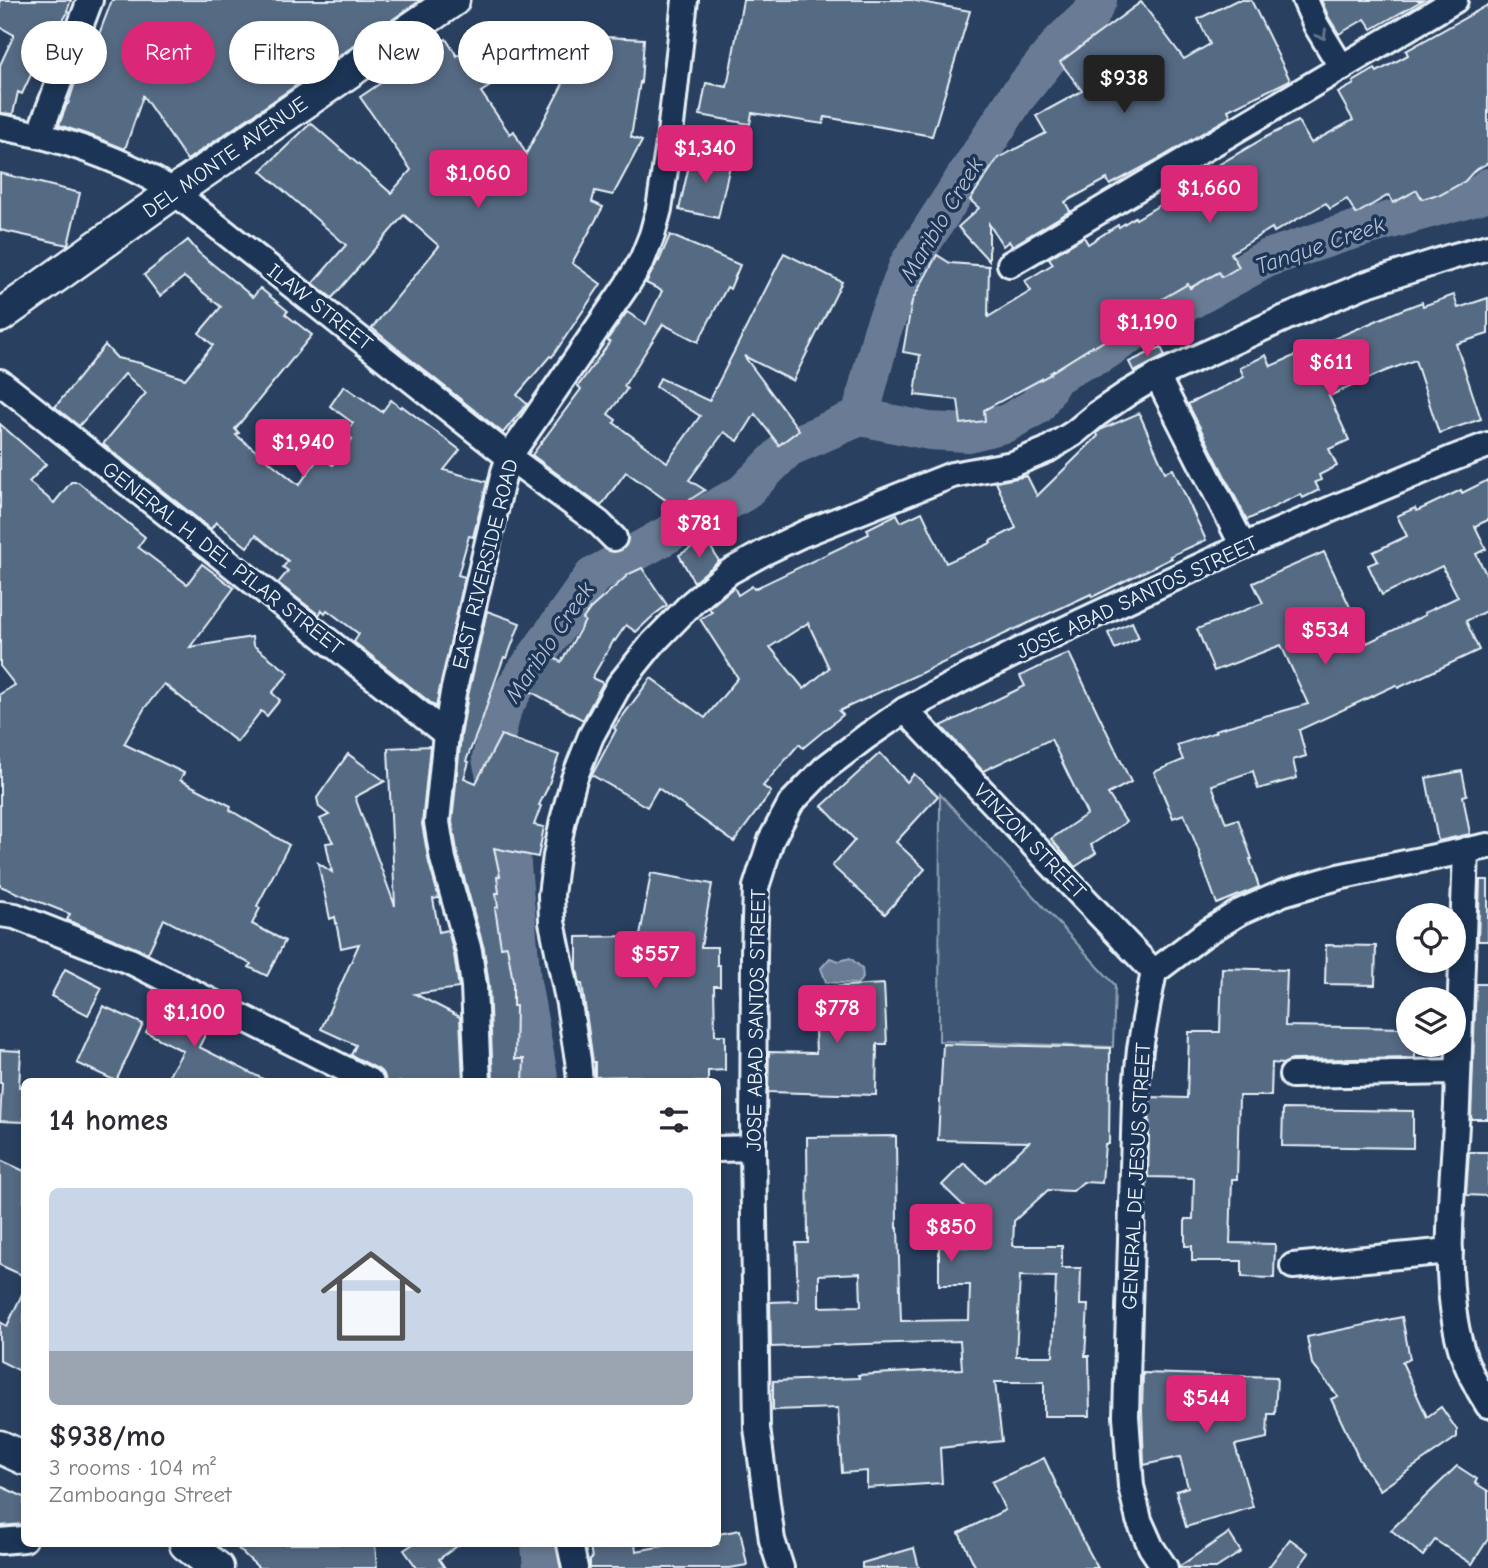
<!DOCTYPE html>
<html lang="en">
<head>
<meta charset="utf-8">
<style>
  body { margin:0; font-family:"Comic Neue",sans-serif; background:#f2f2f3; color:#2b2b33; height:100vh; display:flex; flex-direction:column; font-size:26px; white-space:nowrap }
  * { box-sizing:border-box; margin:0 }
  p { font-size:23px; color:#7c7c81 }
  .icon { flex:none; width:38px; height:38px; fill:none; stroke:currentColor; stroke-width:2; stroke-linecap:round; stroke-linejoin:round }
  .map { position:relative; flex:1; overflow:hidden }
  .sheet { position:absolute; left:21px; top:1078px; width:700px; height:469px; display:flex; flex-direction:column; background:#fff; border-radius:10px; box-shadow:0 4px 10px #0003 }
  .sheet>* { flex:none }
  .banner { position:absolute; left:21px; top:21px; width:700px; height:63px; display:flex; gap:14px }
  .buttons { position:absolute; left:1396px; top:903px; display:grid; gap:14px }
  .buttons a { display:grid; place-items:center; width:70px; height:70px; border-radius:50%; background:#fff; box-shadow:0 4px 10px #0003; font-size:35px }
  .price { position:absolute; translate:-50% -60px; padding:0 16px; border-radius:7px; background:#db2777; color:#fff; font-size:23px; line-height:46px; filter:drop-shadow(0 2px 4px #0008) }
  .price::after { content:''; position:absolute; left:50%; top:42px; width:21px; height:16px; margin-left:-10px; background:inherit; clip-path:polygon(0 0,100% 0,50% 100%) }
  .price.on { background:#222; color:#fff }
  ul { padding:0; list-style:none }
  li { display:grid; align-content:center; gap:14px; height:371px; padding:0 28px }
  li+li { border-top:2px solid #e1e1e2 }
  li span { display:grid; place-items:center; height:217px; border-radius:10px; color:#555 }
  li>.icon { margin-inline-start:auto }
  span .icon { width:126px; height:126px; fill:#fffc; stroke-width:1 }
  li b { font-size:30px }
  h2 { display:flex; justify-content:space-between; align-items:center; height:84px; padding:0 28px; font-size:30px }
  .pill { padding:0 24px; border-radius:32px; background:#fff; box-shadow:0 4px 10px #0003; font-size:24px; line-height:63px }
  .pill.on { background:#db2777; color:#fff }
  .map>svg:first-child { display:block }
  .green { fill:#415774; stroke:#94a4b6; stroke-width:2 }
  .water { fill:#6b7c95; stroke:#9dabbd; stroke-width:2 }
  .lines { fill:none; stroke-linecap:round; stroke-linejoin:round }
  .river { stroke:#6b7c95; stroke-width:38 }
  .building { fill:#556a83; stroke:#e8f1f8; stroke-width:2; fill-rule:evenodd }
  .minor-casing { stroke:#e8f1f8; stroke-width:30 }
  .major-casing { stroke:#e8f1f8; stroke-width:37 }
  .minor { stroke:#1d3557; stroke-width:24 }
  .major { stroke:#1d3557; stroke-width:32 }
  .oneway { stroke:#64778f }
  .labels { text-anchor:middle; stroke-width:7; stroke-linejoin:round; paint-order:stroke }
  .street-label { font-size:21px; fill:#e8f1f8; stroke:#1d3557 }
  .water-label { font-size:23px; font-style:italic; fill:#b6c2d0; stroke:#1d3557 }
</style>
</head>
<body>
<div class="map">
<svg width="1488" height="1568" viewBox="0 0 1488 1568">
  <rect width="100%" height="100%" fill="#294061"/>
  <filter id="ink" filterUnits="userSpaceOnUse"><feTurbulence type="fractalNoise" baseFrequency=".0143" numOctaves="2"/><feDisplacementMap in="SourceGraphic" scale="14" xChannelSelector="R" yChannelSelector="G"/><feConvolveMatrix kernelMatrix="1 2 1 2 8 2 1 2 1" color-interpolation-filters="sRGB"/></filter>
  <g filter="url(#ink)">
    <polygon class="green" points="940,794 1115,985 1113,1047 939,1041"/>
    <polygon class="water" points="830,958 839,961 850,958 862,968 863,978 857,984 826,982 821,968"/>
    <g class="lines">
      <g class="river">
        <polyline points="860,417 929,431 968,433 1007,423 1037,406 1055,376 1079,363 1101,354 1143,326 1268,258 1341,234 1480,195 1488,187"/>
        <polyline points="860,417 882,332 908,265 1016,98 1062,41 1091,14 1098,0"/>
        <polyline points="540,1082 522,982 511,853 491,758 503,708 521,678 593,576 743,493 788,448 860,417"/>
        <polyline points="540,1544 542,1568"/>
      </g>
    </g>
    <g class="building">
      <polygon points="0,0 71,0 67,11 68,12 44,53 42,51 22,94 18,92 13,114 0,113 0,65 14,35 0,27"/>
      <polygon points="112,0 421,0 187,160 143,96 125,149 95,137 59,125 67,104 68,104 77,77 82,79"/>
      <polygon points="743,0 911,0 970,11 932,136 825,117 823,124 752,113 750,124 700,115 706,83 727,87"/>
      <polygon points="1237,0 1251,0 1290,80 1228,110 1231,116 1162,157 1110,185 1107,179 1065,202 1070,211 1012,246 1009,241 1003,246 989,224 989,261 958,227 979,208 970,200 998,158 1046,133 1036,116 1082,91 1060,62 1141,2 1184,59 1210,44 1198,19"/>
      <polygon points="1321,0 1423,0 1372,29 1365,19 1339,34 1329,18"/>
      <polygon points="1488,5 1488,163 1474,171 1465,181 1440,195 1435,195 1422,199 1417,190 1393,203 1389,195 1356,214 1347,199 1330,209 1326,203 1274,232 1272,228 1231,253 1239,267 1222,277 1219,272 1190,288 1188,284 1148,307 1151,312 1127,327 1094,347 1093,346 1050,373 1051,374 984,410 985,421 961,424 958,400 915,395 920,355 903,352 912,301 937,255 950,263 989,266 988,317 1031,291 1025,281 1053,264 1049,258 1084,237 1088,244 1118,225 1119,227 1135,217 1136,219 1193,185 1192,183 1216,169 1215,167 1266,137 1298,121 1311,143 1353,120 1338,93 1354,84 1353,82 1375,69 1377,72 1408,55 1406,51"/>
      <polygon points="494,33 518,68 481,92 510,134 514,131 526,154 567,76 576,77 586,36 644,39 641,83 640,82 631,137 642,141 613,195 595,191 592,202 603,207 572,263 601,284 552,357 550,356 517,395 527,404 503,433 405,355 372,328 439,246 404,215 332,298 313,283 346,245 261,171 311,123 391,193 411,170 360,97 446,39 457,56"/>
      <polygon points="692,152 731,161 718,218 679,210"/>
      <polygon points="0,173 80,193 68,245 0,230"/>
      <polygon points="670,235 740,265 730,289 727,287 698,342 663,324 624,386 627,389 608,414 616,420 614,423 667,462 700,416 656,387 660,378 709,401 784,253 842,282 793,381 744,356 799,430 779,445 755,414 738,441 724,432 689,480 705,490 677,508 626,472 601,506 532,455 581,389 578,386 610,342 607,340 627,312 646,324 662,291 646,283 658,260 659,261"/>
      <polygon points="188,240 199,253 253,297 260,288 288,311 285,314 312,335 235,429 239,433 236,435 299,485 320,456 333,465 352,439 345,434 353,423 330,406 344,386 382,412 391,400 401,408 402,406 460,450 444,470 487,482 473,537 469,536 458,575 465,577 436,707 354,642 359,634 327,610 325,613 322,610 319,615 278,583 288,571 283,567 288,561 256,535 247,547 216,522 211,529 103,444 146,393 125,374 79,426 55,407 105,345 117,358 140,363 185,379 213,345 199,333 221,307 184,277 160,296 144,275"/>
      <polygon points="1454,295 1458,308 1488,298 1488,334 1456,344 1481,419 1439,433 1415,360 1383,372 1329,396 1349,440 1329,449 1337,466 1319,475 1321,480 1315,482 1319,490 1303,498 1301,494 1247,520 1188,404 1244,377 1240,368 1266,355 1271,366 1401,310 1422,302 1423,306"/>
      <polygon points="1161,347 1165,356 1134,372 1129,362"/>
      <path d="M1139 413 1165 472 1173 469 1206 540 1170 556 1172 558 1092 597 1091 594 839 711 843 715 803 748 799 744 763 786 771 792 734 842 658 788 647 807 592 775 616 730 614 728 651 678 705 718 738 678 700 619 712 612 709 608 734 587 738 595 752 586 754 589 869 534 867 529 897 514 901 522 922 512 946 563 991 543 990 541 1016 528 996 482 1027 476 1037 496 1098 436 1097 433 1100 430ZM808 623 829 668 804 689 770 647Z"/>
      <polygon points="0,424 46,464 29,482 54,503 71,482 78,482 145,537 138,547 187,584 202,564 234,588 190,647 252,637 253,645 289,673 272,693 280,700 267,716 261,711 237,742 164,684 144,709 124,744 184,773 180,780 231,806 230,810 289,845 257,906 260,908 252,924 285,941 267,976 249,967 251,964 164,919 148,953 67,920 70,914 0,886 0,694 15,685 0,666"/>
      <polygon points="1488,480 1488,520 1475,526 1486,549 1476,554 1488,578 1488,610 1466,621 1479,650 1398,688 1396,685 1299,730 1306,756 1293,760 1297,778 1258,789 1253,771 1212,785 1226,823 1238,819 1252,859 1250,859 1259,887 1217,904 1200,858 1201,857 1184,814 1173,818 1154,772 1183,760 1177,745 1216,732 1215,730 1308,704 1281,645 1214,671 1197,629 1263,603 1253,583 1324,552 1367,643 1425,615 1424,613 1458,597 1442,566 1382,595 1368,565 1378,561 1373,552 1407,536 1397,516 1415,508 1417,511 1461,490 1462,493"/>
      <polygon points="706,539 719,561 694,582 679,555"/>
      <polygon points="642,568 667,605 654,615 636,632 626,625 615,641 614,640 592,678 603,683 583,720 526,689 545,653 561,662 585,621 583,619 590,609 629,574"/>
      <polygon points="487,611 520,623 507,658 504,657 493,687 482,720 466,761 469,762 464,778 476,783 501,735 559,755 547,789 539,805 541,806 534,825 544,827 538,857 494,848 500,876 497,877 499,893 496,893 498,907 495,908 501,947 507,946 513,982 513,1006 516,1006 515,1059 524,1059 523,1082 493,1082 489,985 484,949 458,856 452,822 461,736 468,696"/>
      <polygon points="1132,622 1139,638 1115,649 1108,633"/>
      <polygon points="1069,653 1131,782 1108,794 1126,822 1091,845 1096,853 1075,867 1051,839 1087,814 1051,739 983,771 941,726 1025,686 1020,676"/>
      <polygon points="430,746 422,824 429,863 439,898 433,899 439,932 448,930 454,954 459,988 415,994 460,1017 463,1082 386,1082 384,1074 378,1069 351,1055 356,1045 321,1029 359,944 341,948 335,917 330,919 318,863 332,872 326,843 333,842 320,819 329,815 319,807 317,798 348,754 385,781 355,797 395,906 388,748"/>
      <polygon points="880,753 907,782 914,774 938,796 896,842 925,869 885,914 832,866 855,840 822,806"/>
      <polygon points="1462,771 1467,795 1463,796 1470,834 1438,841 1426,778"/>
      <polygon points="651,873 712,884 701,947 717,947 717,965 720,965 720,986 714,986 715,1035 725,1035 725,1070 708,1071 708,1082 640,1082 640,1076 595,1077 595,1062 593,1062 582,984 580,984 577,969 577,937 640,936"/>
      <polygon points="1480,880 1488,880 1488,941 1478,941"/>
      <polygon points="1326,945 1376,946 1375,985 1325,984"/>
      <polygon points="1222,968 1287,970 1285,1026 1409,1028 1409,1045 1415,1045 1415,1058 1292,1060 1283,1064 1272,1063 1271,1096 1239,1096 1237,1179 1232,1179 1230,1243 1275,1244 1274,1278 1242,1277 1242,1261 1192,1261 1192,1246 1185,1246 1185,1219 1193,1219 1194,1178 1148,1177 1150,1097 1187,1098 1189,1032 1220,1032"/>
      <polygon points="65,969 102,988 88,1015 51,996"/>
      <polygon points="884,984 887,1044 877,1044 876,1095 768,1092 769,1052 816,1053 813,988"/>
      <polygon points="1476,984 1488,984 1488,1119 1471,1119"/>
      <polygon points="161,1003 191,1018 195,1010 213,1019 199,1047 269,1082 165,1082 183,1051 146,1032"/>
      <polygon points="103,1006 143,1024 116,1081 77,1063"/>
      <path d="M943 1044 1110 1048 1109 1144H1105L1102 1183 1083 1182 1073 1191 1048 1190 1014 1221 1013 1246H1062V1268H1081L1080 1305H1088L1085 1356H1089L1090 1416H1044V1382H995L1002 1441 940 1448 942 1483 867 1488V1471L842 1473 838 1408 773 1410V1381L859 1378 858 1375 962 1369 960 1341 771 1347 770 1302 798 1301 796 1243H808L807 1137 896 1136 897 1228H898L901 1321 969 1320 970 1285H939V1247H980V1222L942 1185 964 1163 985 1183 1029 1142 938 1140ZM860 1273 861 1306 819 1307V1275ZM1020 1276 1056 1277 1053 1356H1016Z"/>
      <polygon points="0,1050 21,1051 19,1087 24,1087 24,1122 0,1121 2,1083 0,1083"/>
      <polygon points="1283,1109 1413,1111 1413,1148 1282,1146"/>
      <polygon points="1469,1152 1488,1152 1488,1196 1466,1195"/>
      <polygon points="0,1160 24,1171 24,1276 0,1265"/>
      <polygon points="24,1290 24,1373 0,1361 0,1322 7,1326"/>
      <polygon points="1402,1317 1410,1359 1402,1362 1427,1417 1441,1407 1457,1430 1457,1437 1380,1490 1359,1459 1331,1399 1338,1396 1312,1364 1307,1337"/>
      <polygon points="1143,1373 1277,1377 1275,1414 1268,1414 1267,1438 1235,1445 1253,1507 1186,1527 1176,1491 1188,1487 1180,1457 1144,1465 1142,1410"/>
      <polygon points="1044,1458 1079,1533 1098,1568 976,1568 959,1533 1005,1510 992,1482"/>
      <polygon points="1457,1466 1477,1479 1475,1483 1488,1491 1488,1539 1472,1564 1435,1540 1423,1556 1391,1530"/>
      <polygon points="0,1486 24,1497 24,1524 0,1526"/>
      <polygon points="740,1530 747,1565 730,1568 590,1568 590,1560 592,1559 590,1544 635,1544 636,1551 674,1544 718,1544 718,1534"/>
      <polygon points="1229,1533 1241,1552 1216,1568 1180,1568 1180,1566"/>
      <polygon points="1290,1539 1309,1553 1298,1568 1268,1568"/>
      <polygon points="233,1544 375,1544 377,1568 259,1568"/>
      <polygon points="413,1544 460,1544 439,1559 445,1568 417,1568 404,1550"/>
      <polygon points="914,1548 919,1568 862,1568 862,1563"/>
    </g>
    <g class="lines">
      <defs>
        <g id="minor">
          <polyline points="1305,0 1316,25 1342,68"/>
          <path d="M0 127C58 137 125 159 174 192L509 457 599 523 614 538"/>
          <polyline points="39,135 90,0"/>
          <polyline points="1010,264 1455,0"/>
          <polyline points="1157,376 1243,546"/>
          <polyline points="0,382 446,734"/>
          <polyline points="905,710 1154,972"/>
          <path d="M1466 850C1463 935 1460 1020 1457 1105 1454 1181 1440 1274 1461 1348 1467 1368 1477 1388 1488 1405"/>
          <polyline points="0,914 15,916 132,962 371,1082"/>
          <polyline points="1292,1075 1458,1072"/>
          <polyline points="478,1082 474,986 469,951 443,859 437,822 446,734 453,693 504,472 509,457 627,285 642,260 652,235 659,209 669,143 685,0"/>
          <polyline points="580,1082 578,1060 569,1004 552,922 551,895 556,856 563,820 574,779 591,736 619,685 652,644 692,603 729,572 765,552 803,534 952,475 1013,464 1047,450 1074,433 1097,414 1128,393 1157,376 1285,318 1364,285 1451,257 1488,247"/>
          <polyline points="718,1149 753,1148"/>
          <polyline points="1293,1266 1450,1251"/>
          <polyline points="0,1541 24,1539"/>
          <polyline points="570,1544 575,1568"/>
          <polyline points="781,1568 772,1540 757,1428 753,1148 754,953 756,887 771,840 791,803 825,768 867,736 905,710 963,679 1027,647 1243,546 1451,459 1488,445"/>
          <polyline points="1165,1568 1151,1547 1139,1520 1131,1486 1126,1416 1135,1099 1140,1049 1148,1002 1154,972 1203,935 1240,912 1283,893 1338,877 1488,846"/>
        </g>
        <g id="major">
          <polyline points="0,316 174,192 453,0"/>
          <polyline points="0,1447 24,1458"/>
          <polyline points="186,1544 217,1568"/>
        </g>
      </defs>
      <use href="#minor" class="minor-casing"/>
      <use href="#major" class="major-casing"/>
      <use href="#minor" class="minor"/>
      <use href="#major" class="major"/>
    </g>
    <defs><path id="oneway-chevron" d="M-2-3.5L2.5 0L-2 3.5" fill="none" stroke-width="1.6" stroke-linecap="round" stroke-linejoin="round" transform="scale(1.75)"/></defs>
    <use class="oneway" href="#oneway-chevron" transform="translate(1322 35) rotate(59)"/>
  </g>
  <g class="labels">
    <g class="street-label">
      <text transform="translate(225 157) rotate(-35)" y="7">DEL MONTE AVENUE</text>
      <text transform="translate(320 307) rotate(38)" y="7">ILAW STREET</text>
      <text transform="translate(223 558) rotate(38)" y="7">GENERAL H. DEL PILAR STREET</text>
      <text transform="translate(485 564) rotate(-76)" y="7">EAST RIVERSIDE ROAD</text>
      <text transform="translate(1137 597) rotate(-25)" y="7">JOSE ABAD SANTOS STREET</text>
      <text transform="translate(1030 841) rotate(46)" y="7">VINZON STREET</text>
      <text transform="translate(756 1020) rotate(-89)" y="7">JOSE ABAD SANTOS STREET</text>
      <text transform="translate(1136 1176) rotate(-87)" y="7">GENERAL DE JESUS STREET</text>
    </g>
    <g class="water-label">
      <text transform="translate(941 219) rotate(-59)" y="8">Mariblo Creek</text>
      <text transform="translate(1320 245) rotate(-19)" y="8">Tanque Creek</text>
      <text transform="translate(549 642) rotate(-56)" y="8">Mariblo Creek</text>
    </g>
  </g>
</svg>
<div class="buttons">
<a><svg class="icon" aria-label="locate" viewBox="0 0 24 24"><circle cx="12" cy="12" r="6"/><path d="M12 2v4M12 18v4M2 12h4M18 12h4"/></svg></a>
<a><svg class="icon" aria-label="layers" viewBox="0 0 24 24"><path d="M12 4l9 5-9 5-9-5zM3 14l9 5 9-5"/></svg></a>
</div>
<b class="price on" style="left:1124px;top:115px">$938</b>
<b class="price" style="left:705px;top:185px">$1,340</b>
<b class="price" style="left:478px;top:210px">$1,060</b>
<b class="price" style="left:1209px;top:225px">$1,660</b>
<b class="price" style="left:1147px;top:359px">$1,190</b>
<b class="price" style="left:1331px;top:399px">$611</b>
<b class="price" style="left:303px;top:479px">$1,940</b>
<b class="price" style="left:699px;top:560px">$781</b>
<b class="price" style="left:1325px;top:667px">$534</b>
<b class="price" style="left:655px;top:991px">$557</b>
<b class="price" style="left:837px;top:1045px">$778</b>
<b class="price" style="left:194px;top:1049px">$1,100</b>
<b class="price" style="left:951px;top:1264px">$850</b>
<b class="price" style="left:1206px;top:1435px">$544</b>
<div class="banner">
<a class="pill">Buy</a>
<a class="pill on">Rent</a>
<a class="pill">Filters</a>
<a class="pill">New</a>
<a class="pill">Apartment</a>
</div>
<section class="sheet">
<h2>14 homes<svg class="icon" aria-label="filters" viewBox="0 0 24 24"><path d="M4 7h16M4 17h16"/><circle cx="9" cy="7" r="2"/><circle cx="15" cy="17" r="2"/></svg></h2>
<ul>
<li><span style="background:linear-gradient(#c9d6e8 75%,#9aa5b1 0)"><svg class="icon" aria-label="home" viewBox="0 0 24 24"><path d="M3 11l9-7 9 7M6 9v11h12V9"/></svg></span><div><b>$938/mo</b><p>3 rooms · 104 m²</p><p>Zamboanga Street</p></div></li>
</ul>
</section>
</div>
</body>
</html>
